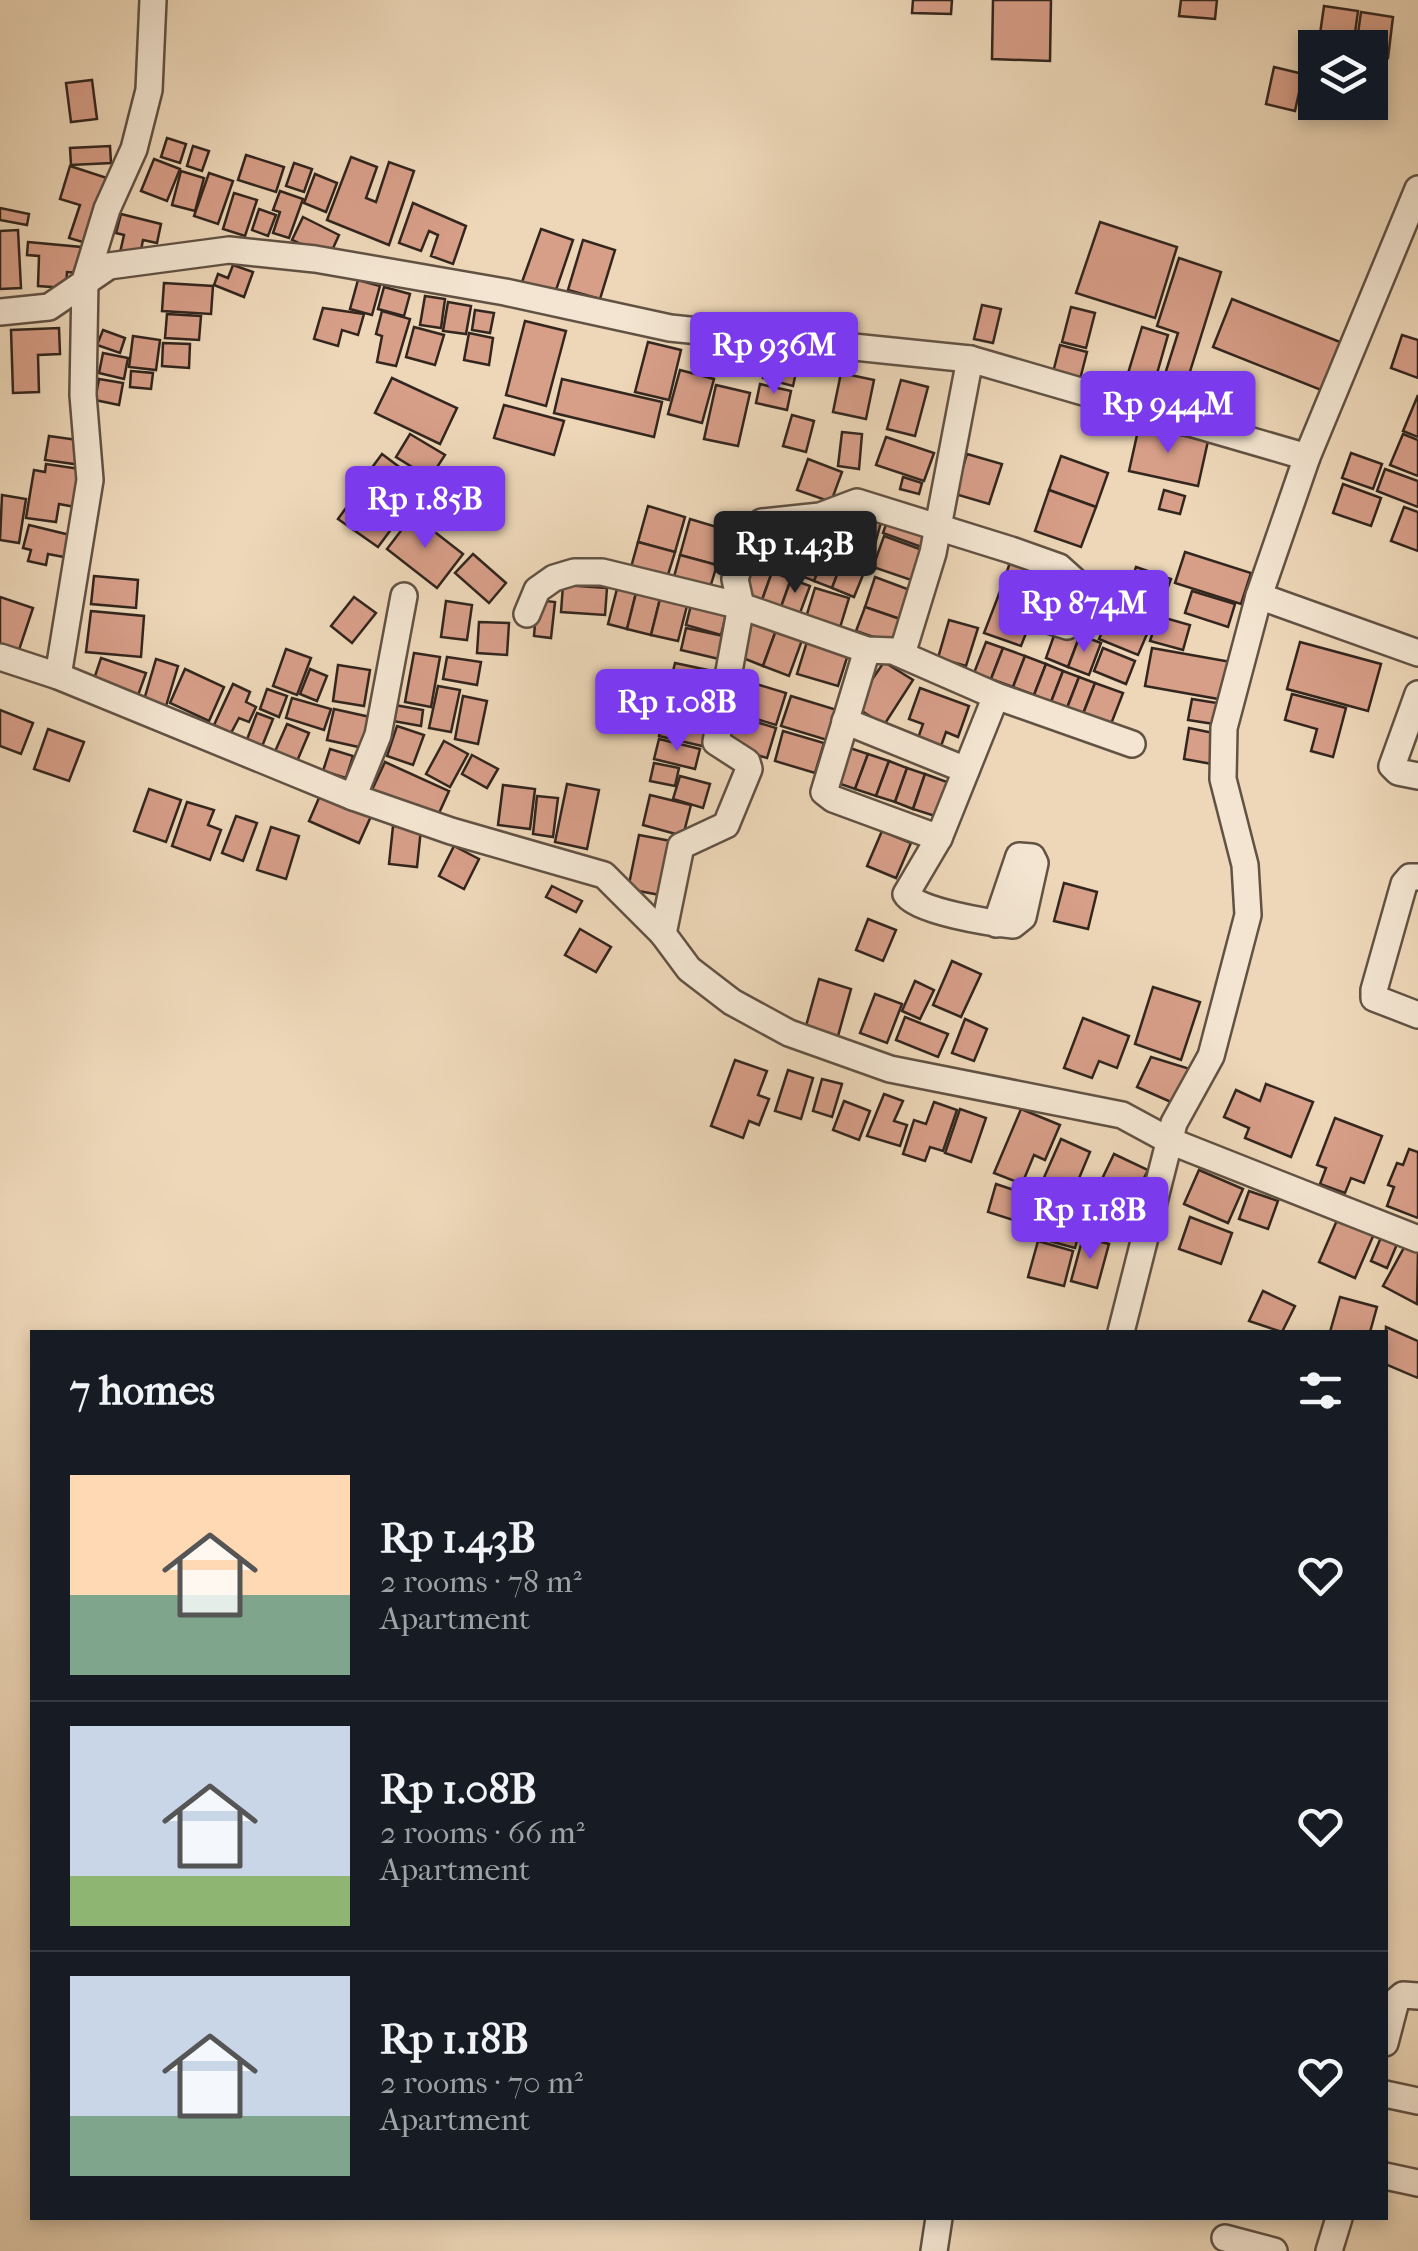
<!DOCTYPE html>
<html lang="en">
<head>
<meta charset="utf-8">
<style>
  body { margin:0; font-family:"IM FELL French Canon",serif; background:#20242c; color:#f1f3f6; height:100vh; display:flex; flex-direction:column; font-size:38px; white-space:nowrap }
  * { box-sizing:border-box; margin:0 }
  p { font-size:32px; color:#9ea1a6 }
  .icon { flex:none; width:55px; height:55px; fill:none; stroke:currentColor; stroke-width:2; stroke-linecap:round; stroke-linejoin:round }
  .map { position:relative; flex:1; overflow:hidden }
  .details { position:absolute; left:30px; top:1330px; width:1358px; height:890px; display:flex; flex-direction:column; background:#171b24; border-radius:0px; box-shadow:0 5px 15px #0003 }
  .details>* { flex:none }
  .controls { position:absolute; left:1298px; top:30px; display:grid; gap:20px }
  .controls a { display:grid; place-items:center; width:90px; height:90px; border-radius:0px; background:#171b24; box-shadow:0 5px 15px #0003; font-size:50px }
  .price { position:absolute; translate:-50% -85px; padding:0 22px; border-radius:10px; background:#7c3aed; color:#fff; font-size:32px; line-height:65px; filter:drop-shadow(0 2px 5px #0008) }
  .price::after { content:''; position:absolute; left:50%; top:60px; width:30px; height:22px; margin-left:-15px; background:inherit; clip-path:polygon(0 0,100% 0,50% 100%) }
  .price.current { background:#222; color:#fff }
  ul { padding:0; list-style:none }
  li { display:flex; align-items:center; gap:30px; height:250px; padding:0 40px }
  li+li { border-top:2px solid #363941 }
  li span { display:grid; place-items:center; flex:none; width:280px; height:200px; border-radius:0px; color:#555 }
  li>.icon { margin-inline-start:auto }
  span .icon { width:120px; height:120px; fill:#fffc; stroke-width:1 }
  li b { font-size:42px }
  h2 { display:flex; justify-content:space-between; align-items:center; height:120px; padding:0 40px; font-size:42px }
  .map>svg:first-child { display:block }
  .building { fill:#d79e88; stroke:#33261e; stroke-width:2.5 }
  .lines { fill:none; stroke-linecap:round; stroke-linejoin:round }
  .street-casing { stroke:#625244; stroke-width:30 }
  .street { stroke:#f3e5d1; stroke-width:25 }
</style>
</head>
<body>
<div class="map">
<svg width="1418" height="2251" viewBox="0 0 1418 2251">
  <rect width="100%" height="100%" fill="#edd7b8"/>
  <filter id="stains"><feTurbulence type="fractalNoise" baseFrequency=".002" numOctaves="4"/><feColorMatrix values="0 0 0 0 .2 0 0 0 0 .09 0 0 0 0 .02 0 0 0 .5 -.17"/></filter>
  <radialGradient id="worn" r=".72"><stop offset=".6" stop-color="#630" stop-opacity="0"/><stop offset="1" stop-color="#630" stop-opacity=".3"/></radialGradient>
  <g class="building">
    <polygon points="913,0 952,0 951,14 912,13"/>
    <polygon points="993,0 1051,0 1050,61 992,59"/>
    <polygon points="1181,0 1217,0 1215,19 1179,16"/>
    <polygon points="1324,6 1358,11 1353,48 1318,48"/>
    <polygon points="1361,12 1393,17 1388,58 1370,55 1370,48 1356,48"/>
    <polygon points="1274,67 1303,74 1295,111 1266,104"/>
    <polygon points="92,80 97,119 71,122 66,83"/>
    <polygon points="167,138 186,144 180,163 161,157"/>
    <polygon points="110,146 111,163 71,165 70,148"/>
    <polygon points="193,146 209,151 202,171 187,166"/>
    <polygon points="246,155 284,167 276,192 238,180"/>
    <polygon points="351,157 377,167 366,198 376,202 389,162 414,171 389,245 327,220"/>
    <polygon points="154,159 180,169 167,201 141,191"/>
    <polygon points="294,163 312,169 304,192 286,186"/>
    <polygon points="70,166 107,178 86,243 69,238 80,205 60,199"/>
    <polygon points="181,171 204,178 195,211 172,205"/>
    <polygon points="209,173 233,181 218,224 194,216"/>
    <polygon points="315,174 337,183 326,212 304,203"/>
    <polygon points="280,191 303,199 289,238 273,233 280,212 273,210"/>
    <polygon points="234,193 257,200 245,236 223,229"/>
    <polygon points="413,203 466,226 453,264 431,256 438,235 429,231 421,251 399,243"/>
    <polygon points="0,208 29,214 27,225 0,220"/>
    <polygon points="259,209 276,215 268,236 252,230"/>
    <polygon points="121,214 161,224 157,243 143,240 139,260 119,257 124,235 116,233"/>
    <polygon points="303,217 339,235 329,257 292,240"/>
    <polygon points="1100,222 1177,247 1155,318 1076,293"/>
    <polygon points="541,229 573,240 555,293 522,282"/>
    <polygon points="18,230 21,288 0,289 0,231"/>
    <polygon points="583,240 615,250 600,299 568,290"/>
    <polygon points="28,242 81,247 80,273 67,272 66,288 38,286 39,256 27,255"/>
    <polygon points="1179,258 1221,272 1183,394 1161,387 1178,333 1157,326"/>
    <polygon points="233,265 253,272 244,297 214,285 218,274 228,278"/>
    <polygon points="358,280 380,286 372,315 350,309"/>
    <polygon points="164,283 213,286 211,314 162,311"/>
    <polygon points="384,287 410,294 404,316 378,309"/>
    <polygon points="425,296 445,299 441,328 420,325"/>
    <polygon points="1232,299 1340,342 1321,390 1213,347"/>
    <polygon points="448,302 471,306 466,334 443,331"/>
    <polygon points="982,305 1001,309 993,343 974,339"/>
    <polygon points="1071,307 1095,313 1086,348 1062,342"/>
    <polygon points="323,308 364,314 358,335 342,330 338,346 314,339"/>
    <polygon points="475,310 494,313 490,333 472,330"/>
    <polygon points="382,311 410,319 396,366 377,362 382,336 376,334"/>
    <polygon points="167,314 201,316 199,340 165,338"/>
    <polygon points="525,321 566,331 546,406 506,395"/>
    <polygon points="414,327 444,335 435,365 406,357"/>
    <polygon points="1142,327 1168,335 1150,398 1123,390"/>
    <polygon points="59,328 60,354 38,355 39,392 13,393 11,330"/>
    <polygon points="103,330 125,338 120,353 97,345"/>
    <polygon points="469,333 493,338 489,365 464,360"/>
    <polygon points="1402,335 1418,340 1418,378 1391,368"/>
    <polygon points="133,336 160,340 156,370 129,367"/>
    <polygon points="648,342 681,350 669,400 635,392"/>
    <polygon points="163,343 190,344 189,368 162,366"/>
    <polygon points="1060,345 1087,352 1078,387 1051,380"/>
    <polygon points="103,353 128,358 124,379 99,373"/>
    <polygon points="766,361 797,368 793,386 763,378"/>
    <polygon points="680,370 714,379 702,423 668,414"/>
    <polygon points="131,371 153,373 151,389 130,387"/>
    <polygon points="841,373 874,380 866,419 833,412"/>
    <polygon points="392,378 457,408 440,444 375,413"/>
    <polygon points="99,379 123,383 119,405 95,400"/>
    <polygon points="562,379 662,402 654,437 554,413"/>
    <polygon points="901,380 928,387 915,436 887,429"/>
    <polygon points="760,384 791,391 787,410 756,403"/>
    <polygon points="716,385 750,393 738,446 704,439"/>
    <polygon points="1418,395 1418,437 1403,431"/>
    <polygon points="504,405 564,421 554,455 494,438"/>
    <polygon points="792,415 814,421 806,452 783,446"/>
    <polygon points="1139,426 1208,441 1198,486 1129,471"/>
    <polygon points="842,432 862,434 859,469 838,466"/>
    <polygon points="410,434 445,455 430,478 396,457"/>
    <polygon points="1403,434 1418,440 1418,476 1390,465"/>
    <polygon points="49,436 85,441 81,465 45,460"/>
    <polygon points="886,437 934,453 924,481 876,465"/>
    <polygon points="1351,453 1382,464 1373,489 1342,478"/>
    <polygon points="382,454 418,481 401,504 365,477"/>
    <polygon points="967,454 1002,464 989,504 955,494"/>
    <polygon points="1061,456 1108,473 1096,507 1049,490"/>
    <polygon points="808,459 842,472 831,502 797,490"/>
    <polygon points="46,464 80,469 75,507 59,504 56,522 26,518 34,470 45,472"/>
    <polygon points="1385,469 1418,481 1418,507 1377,491"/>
    <polygon points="903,477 922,483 919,494 900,489"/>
    <polygon points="364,483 404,512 378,547 338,519"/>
    <polygon points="1343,484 1381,498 1371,526 1333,513"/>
    <polygon points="1049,490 1096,507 1081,547 1035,531"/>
    <polygon points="1164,490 1185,496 1180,514 1159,509"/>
    <polygon points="2,495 26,499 19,543 0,540"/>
    <polygon points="648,506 685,517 675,552 638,542"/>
    <polygon points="856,507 883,515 872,555 845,547"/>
    <polygon points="1404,507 1418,512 1418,551 1391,541"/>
    <polygon points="890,513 935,528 927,549 883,533"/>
    <polygon points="413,515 463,554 437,588 387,549"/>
    <polygon points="690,519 727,530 717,565 680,555"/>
    <polygon points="771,521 789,528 774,566 756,559"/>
    <polygon points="29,525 74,536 69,558 48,554 46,565 28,561 31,550 23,548"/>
    <polygon points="789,528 808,536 794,573 774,566"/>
    <polygon points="808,536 829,544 814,581 794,573"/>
    <polygon points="884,536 925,551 914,581 873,567"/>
    <polygon points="638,542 675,552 666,581 630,571"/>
    <polygon points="829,544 846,551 832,588 814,581"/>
    <polygon points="846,551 869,560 854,597 832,588"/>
    <polygon points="1185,552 1251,573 1241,604 1175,583"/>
    <polygon points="473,554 506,583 489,603 455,573"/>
    <polygon points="680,555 717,565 708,594 672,584"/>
    <polygon points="1012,557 1050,572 1036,608 999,594"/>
    <polygon points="754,565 772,572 762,600 743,593"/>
    <polygon points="1136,567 1171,579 1165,595 1131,582"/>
    <polygon points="772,572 791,579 781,607 762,600"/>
    <polygon points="94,576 138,580 136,608 91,604"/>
    <polygon points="875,577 910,590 900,619 865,607"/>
    <polygon points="791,579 810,586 800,613 781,607"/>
    <polygon points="619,581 638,585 627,629 608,624"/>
    <polygon points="1123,583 1162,599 1147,634 1108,618"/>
    <polygon points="563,585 607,588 605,615 561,612"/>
    <polygon points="638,585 662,591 651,635 627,629"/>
    <polygon points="815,588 849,598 838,634 804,624"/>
    <polygon points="662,591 689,598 678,641 651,635"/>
    <polygon points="1192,591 1235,604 1228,627 1185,613"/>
    <polygon points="999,594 1036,608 1021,646 984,633"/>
    <polygon points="0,597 33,608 16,659 0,654"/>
    <polygon points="354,597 376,613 352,643 331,626"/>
    <polygon points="537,600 555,602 551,638 534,636"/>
    <polygon points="446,601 472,605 467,640 441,637"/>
    <polygon points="692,601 727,611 721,635 686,625"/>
    <polygon points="865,607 900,619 891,643 856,631"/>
    <polygon points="91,611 144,616 141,657 86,652"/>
    <polygon points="754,613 779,622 763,666 738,656"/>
    <polygon points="1158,616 1190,625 1183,650 1150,641"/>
    <polygon points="1108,618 1147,634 1138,655 1099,639"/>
    <polygon points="949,620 978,628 966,666 938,658"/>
    <polygon points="479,622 509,623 507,655 477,653"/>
    <polygon points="779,622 805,632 789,676 763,666"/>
    <polygon points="1057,627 1080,635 1068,667 1046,658"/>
    <polygon points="686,628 728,637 723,660 681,650"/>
    <polygon points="810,632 851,645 838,686 797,674"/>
    <polygon points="1080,635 1101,643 1089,675 1068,667"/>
    <polygon points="986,642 1003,648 991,679 974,673"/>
    <polygon points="1300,642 1381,664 1368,711 1287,689"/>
    <polygon points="1003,648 1025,656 1013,687 991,679"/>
    <polygon points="1103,648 1135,661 1126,684 1094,671"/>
    <polygon points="1152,648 1231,662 1224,700 1145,686"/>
    <polygon points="286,649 311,658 297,695 273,686"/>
    <polygon points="414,653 440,657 431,707 405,702"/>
    <polygon points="1025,656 1046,664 1034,695 1013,687"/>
    <polygon points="447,657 481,662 477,685 443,679"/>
    <polygon points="101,658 146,673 136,701 92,685"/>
    <polygon points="156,659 178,666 166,706 144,700"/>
    <polygon points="884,662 913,680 884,725 854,706"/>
    <polygon points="675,663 722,673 716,698 669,688"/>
    <polygon points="1046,664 1063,671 1051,702 1034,695"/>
    <polygon points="338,665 370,670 364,706 333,701"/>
    <polygon points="185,669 224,687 209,721 170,703"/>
    <polygon points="310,669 327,676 317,701 300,694"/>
    <polygon points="1063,671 1079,677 1067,708 1051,702"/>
    <polygon points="1079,677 1095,683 1083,714 1067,708"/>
    <polygon points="743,680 786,693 776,725 733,712"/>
    <polygon points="1095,683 1123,693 1111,724 1083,714"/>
    <polygon points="233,684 250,692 246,702 256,707 249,722 239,718 231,733 214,725"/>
    <polygon points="438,686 460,690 451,732 429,728"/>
    <polygon points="920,688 969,706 958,737 946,732 940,749 917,741 923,724 909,719"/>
    <polygon points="267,689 287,696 279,717 260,709"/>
    <polygon points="669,691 714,702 709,726 663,715"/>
    <polygon points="1292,694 1346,708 1333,757 1311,751 1317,729 1285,720"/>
    <polygon points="463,696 487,701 478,744 455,739"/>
    <polygon points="791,696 837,710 827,740 781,726"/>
    <polygon points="292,698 331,709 324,730 286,718"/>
    <polygon points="1192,699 1217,703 1214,724 1188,720"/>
    <polygon points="395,705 423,710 421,726 393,721"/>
    <polygon points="334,709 370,717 363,748 327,740"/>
    <polygon points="0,710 33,723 21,754 0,746"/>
    <polygon points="257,713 273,719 261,749 246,742"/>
    <polygon points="736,716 776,728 767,758 727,746"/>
    <polygon points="663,719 706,729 702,746 659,736"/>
    <polygon points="287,724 309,733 295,766 273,756"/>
    <polygon points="397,726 424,735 413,765 387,756"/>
    <polygon points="1189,728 1218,734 1212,764 1184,759"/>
    <polygon points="48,729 84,742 69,781 34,769"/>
    <polygon points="783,731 824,743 815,773 775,761"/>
    <polygon points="659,739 700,749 695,769 654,759"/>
    <polygon points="444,741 468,754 450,787 426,774"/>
    <polygon points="841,745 868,754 855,789 829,780"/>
    <polygon points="330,749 353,756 346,778 323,771"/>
    <polygon points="868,754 889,761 876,796 855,789"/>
    <polygon points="472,755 498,769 487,788 462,774"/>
    <polygon points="889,761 907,768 895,802 876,796"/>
    <polygon points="385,762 449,791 435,822 371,792"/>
    <polygon points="654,763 679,768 675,786 650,781"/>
    <polygon points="907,768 925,774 913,809 895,802"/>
    <polygon points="925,774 947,782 935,816 913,809"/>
    <polygon points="680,776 710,784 703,808 673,799"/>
    <polygon points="567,784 599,790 587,849 555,842"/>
    <polygon points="503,785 535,789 530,829 498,825"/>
    <polygon points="149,789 181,800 166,842 134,831"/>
    <polygon points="322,791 372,814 359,843 309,821"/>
    <polygon points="650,795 691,805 683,836 643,825"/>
    <polygon points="537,796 558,798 553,837 533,834"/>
    <polygon points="187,802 214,810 208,825 221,830 210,860 172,846"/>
    <polygon points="236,816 257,823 243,861 222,853"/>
    <polygon points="393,826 421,829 417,867 389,864"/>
    <polygon points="271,827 299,836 286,879 257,870"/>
    <polygon points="882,831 911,843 896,878 867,866"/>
    <polygon points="639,835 671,841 660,895 628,889"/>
    <polygon points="454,846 479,859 464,889 439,876"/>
    <polygon points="1064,883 1097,892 1088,929 1054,921"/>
    <polygon points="552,886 582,901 576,912 546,897"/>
    <polygon points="868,919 896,930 883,961 856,950"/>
    <polygon points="580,929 611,947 596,972 565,955"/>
    <polygon points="952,961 981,974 961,1017 933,1005"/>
    <polygon points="819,979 851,989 838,1036 806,1026"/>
    <polygon points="915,981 934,990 920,1019 902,1011"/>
    <polygon points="1153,987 1200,1002 1181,1060 1135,1044"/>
    <polygon points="875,994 902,1004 887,1043 860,1033"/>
    <polygon points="905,1017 948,1034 938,1057 896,1040"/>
    <polygon points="1083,1018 1129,1036 1117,1068 1099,1061 1092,1078 1064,1068"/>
    <polygon points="965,1019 987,1029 974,1061 952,1053"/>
    <polygon points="1151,1057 1190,1069 1180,1106 1137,1087"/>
    <polygon points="735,1060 767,1071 758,1095 769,1099 759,1125 749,1121 743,1138 711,1126"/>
    <polygon points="788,1070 813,1078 801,1119 775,1111"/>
    <polygon points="822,1079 842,1084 832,1117 813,1111"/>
    <polygon points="1266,1084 1313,1102 1291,1157 1245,1138 1249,1128 1224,1117 1236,1090 1260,1101"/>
    <polygon points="884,1094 903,1101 894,1121 907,1125 900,1146 867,1136"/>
    <polygon points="844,1101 870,1111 859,1140 833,1130"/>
    <polygon points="934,1102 957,1110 943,1151 930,1147 925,1161 903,1154 914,1120 926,1124"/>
    <polygon points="960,1109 986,1118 971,1162 945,1153"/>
    <polygon points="1021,1109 1060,1125 1045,1160 1034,1155 1022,1184 994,1173"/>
    <polygon points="1335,1118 1382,1136 1364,1183 1351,1178 1345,1193 1320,1184 1326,1168 1317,1165"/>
    <polygon points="1061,1139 1090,1152 1072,1195 1042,1182"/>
    <polygon points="1409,1149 1418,1152 1418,1218 1387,1206 1394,1187 1388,1185 1397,1163 1403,1165"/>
    <polygon points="1114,1154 1148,1170 1124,1218 1091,1202"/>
    <polygon points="1199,1170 1243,1189 1228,1223 1184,1204"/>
    <polygon points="996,1184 1035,1197 1026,1224 988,1212"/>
    <polygon points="1249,1191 1278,1201 1268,1229 1239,1219"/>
    <polygon points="1042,1211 1082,1222 1075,1248 1035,1237"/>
    <polygon points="1190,1217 1232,1233 1221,1264 1179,1249"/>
    <polygon points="1338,1218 1374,1234 1355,1278 1319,1262"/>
    <polygon points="1382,1235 1398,1242 1387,1268 1371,1261"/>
    <polygon points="1083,1237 1109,1244 1097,1288 1071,1281"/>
    <polygon points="1038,1241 1073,1251 1064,1286 1028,1277"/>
    <polygon points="1406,1244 1418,1250 1417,1304 1383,1286"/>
    <polygon points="1263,1291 1295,1306 1282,1332 1249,1321"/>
    <polygon points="1340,1297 1377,1307 1370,1332 1330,1332"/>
    <polygon points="1386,1327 1418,1341 1418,1378 1385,1364"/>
  </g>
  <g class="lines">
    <defs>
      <g id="street">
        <polyline points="0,312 49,307 109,266 229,250 315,259 505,292 670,328 970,359"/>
        <polyline points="1259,596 1418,653"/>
        <polyline points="527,614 537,590 554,578 574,572 602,572 741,606 867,650 893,651 996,696 1132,744"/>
        <polyline points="867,650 824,792 833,799 939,838"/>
        <polyline points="902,654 933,553 970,359 1307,457"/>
        <polyline points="0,657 58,676 353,797 451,831 604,875 663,934 689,969 732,1002 789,1033 890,1069 1122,1115 1170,1141 1418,1239"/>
        <polyline points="58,676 90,480 83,395 85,281 107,209 134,149 149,90 153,0"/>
        <polyline points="1418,694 1392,766 1398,772 1418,776"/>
        <path d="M996 696 939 838 906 894C915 911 991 923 1013 925L1023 917 1035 863 1032 857 1019 856 996 924"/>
        <polyline points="845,721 966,770"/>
        <polyline points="353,797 378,735 404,596"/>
        <polyline points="1418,877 1410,877 1404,884 1374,990 1374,998 1418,1015"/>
        <polyline points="663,934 681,846 726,825 749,769 747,762 716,742 741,606 735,579 743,555 762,522 820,516 857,502 1011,550 1059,567 1079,585 1081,594 1073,620 1067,626 1039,617 1059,567"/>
        <polyline points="1121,1332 1174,1123 1211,1056 1248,915 1245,865 1223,779 1224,728 1259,596 1307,457 1418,189"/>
        <polyline points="1385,2043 1396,2001 1403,1995 1418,1996"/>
        <polyline points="1385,2094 1418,2101"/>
        <polyline points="1385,2176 1418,2183"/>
        <polyline points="1225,2238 1274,2251"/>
        <polyline points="934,2251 939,2218"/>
        <polyline points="1329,2251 1339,2218"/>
      </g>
    </defs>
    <use href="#street" class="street-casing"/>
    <use href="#street" class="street"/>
  </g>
  <rect width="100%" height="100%" filter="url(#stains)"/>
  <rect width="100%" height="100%" fill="url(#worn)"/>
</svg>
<div class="controls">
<a><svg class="icon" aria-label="layers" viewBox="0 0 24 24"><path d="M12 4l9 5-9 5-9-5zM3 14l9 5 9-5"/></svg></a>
</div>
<b class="price" style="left:774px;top:397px">Rp 936M</b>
<b class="price" style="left:1168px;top:456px">Rp 944M</b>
<b class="price" style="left:425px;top:551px">Rp 1.85B</b>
<b class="price current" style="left:795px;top:596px">Rp 1.43B</b>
<b class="price" style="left:1084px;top:655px">Rp 874M</b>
<b class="price" style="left:677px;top:754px">Rp 1.08B</b>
<b class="price" style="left:1090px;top:1262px">Rp 1.18B</b>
<section class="details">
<h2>7 homes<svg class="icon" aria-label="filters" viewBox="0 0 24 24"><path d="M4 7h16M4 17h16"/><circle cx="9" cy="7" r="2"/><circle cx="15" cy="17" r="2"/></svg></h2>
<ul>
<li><span style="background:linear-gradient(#ffd9b3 60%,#7fa58c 0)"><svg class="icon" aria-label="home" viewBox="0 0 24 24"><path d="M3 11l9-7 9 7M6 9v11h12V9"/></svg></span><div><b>Rp 1.43B</b><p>2 rooms · 78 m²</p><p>Apartment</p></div><svg class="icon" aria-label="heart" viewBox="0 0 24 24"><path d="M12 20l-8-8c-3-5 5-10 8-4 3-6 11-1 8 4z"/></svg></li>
<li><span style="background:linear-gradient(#c9d6e8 75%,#8fb573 0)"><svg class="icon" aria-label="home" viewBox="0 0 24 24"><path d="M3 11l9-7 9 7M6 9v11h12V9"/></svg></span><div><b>Rp 1.08B</b><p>2 rooms · 66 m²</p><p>Apartment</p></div><svg class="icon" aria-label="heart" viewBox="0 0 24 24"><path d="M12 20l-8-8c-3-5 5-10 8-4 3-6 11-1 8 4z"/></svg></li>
<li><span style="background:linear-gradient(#c9d6e8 70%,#7fa58c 0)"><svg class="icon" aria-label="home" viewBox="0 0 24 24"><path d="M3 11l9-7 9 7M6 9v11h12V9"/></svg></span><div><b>Rp 1.18B</b><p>2 rooms · 70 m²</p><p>Apartment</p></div><svg class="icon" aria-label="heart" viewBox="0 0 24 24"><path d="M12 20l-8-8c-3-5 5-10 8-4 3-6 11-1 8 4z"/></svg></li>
</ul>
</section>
</div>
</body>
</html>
